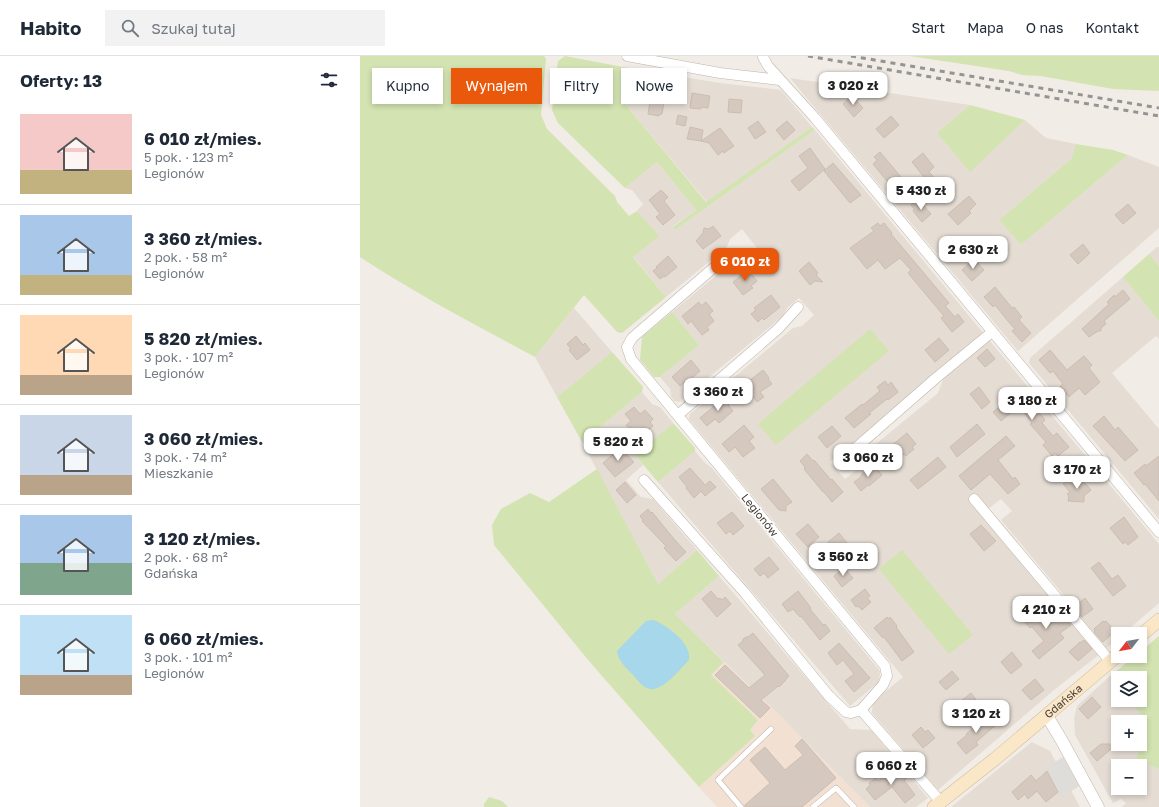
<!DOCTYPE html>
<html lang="pl">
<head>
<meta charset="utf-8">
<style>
  body { margin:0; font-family:"Golos Text",sans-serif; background:#f2f2f3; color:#1f2937; height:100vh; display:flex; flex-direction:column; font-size:15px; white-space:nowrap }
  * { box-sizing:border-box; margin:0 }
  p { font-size:13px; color:#747a83 }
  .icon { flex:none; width:22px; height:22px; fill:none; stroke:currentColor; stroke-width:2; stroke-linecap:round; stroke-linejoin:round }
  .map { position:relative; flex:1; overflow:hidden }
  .side { display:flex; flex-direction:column; background:#fff; width:360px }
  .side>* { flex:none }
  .top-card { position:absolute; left:12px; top:12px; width:380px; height:36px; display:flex; gap:8px }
  .needle { width:26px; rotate:239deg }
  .tools { position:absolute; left:751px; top:571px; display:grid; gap:8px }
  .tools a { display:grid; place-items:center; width:36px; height:36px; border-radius:0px; background:#fff; box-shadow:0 2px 6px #0003; font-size:20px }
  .price { position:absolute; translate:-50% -34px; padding:0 9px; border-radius:8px; background:#fff; color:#222; font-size:13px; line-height:26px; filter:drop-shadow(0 1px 2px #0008) }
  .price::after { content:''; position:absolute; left:50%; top:24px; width:12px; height:9px; margin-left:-6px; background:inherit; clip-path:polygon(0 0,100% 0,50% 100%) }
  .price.selected { background:#ea580c; color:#fff }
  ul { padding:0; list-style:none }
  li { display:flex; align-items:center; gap:12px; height:100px; padding:0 20px }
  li+li { border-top:1px solid #e0e1e3 }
  li span { display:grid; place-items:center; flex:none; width:112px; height:80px; border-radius:0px; color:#555 }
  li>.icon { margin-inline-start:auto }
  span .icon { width:48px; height:48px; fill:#fffc; stroke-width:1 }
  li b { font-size:17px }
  h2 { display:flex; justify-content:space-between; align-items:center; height:48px; padding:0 20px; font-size:17px }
  .pill { padding:0 14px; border-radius:0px; background:#fff; box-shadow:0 2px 6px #0003; font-size:14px; line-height:36px }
  .pill.selected { background:#ea580c; color:#fff }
  header { display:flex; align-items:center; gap:24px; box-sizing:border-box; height:56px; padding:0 20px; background:#fff; border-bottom:1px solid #e0e1e3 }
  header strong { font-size:19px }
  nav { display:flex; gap:22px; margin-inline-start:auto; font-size:14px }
  .search { width:280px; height:36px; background:#f2f2f3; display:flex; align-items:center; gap:10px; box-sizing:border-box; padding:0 14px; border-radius:0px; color:#747a83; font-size:15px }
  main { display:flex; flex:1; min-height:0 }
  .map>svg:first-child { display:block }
  .residential { fill:#e5ddd4; fill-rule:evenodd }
  .commercial { fill:#f2e0d2 }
  .industrial { fill:#e3deda }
  .green { fill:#d3e3b1 }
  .parking { fill:#dfddda }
  .water { fill:#a6d7ea }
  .building { fill:#d5c9bf; stroke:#ccbdb0 }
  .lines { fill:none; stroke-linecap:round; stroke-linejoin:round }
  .service-casing { stroke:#bfb5ac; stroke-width:6 }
  .minor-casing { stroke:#bfb5ac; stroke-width:11 }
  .tertiary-casing { stroke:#bfb5ac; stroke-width:13 }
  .secondary-casing { stroke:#d1bb9b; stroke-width:14 }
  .service { stroke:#fff; stroke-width:5 }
  .minor { stroke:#fff; stroke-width:10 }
  .tertiary { stroke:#fff; stroke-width:12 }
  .secondary { stroke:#fae7c7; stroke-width:13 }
  .rail { stroke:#949494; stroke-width:3; stroke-dasharray:5 5; stroke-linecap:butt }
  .labels { text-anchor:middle; stroke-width:3.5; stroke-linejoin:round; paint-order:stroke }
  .street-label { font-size:11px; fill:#433c35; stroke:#fff }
</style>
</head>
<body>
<header>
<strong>Habito</strong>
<div class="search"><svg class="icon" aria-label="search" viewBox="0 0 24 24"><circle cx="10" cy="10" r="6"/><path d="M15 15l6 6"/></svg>Szukaj tutaj</div>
<nav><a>Start</a><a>Mapa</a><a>O nas</a><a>Kontakt</a></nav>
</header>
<main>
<section class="side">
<h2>Oferty: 13<svg class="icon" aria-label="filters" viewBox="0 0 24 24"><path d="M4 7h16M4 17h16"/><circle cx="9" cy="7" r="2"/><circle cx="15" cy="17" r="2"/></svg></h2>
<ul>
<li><span style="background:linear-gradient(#f6c9c9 70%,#c2b280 0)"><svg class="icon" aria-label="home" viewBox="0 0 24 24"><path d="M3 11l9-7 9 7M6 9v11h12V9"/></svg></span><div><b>6 010 zł/mies.</b><p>5 pok. · 123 m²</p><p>Legionów</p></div></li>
<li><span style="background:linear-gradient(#a9c7e8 75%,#c2b280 0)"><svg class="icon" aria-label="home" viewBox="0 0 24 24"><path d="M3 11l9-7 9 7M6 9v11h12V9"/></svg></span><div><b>3 360 zł/mies.</b><p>2 pok. · 58 m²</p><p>Legionów</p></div></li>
<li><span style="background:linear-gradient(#ffd9b3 75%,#b9a48a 0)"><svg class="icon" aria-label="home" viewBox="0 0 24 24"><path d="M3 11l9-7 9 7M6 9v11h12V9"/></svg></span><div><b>5 820 zł/mies.</b><p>3 pok. · 107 m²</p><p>Legionów</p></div></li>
<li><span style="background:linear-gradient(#c9d6e8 75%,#b9a48a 0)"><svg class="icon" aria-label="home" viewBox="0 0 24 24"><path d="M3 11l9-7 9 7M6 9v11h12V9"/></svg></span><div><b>3 060 zł/mies.</b><p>3 pok. · 74 m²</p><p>Mieszkanie</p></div></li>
<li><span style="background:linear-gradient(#a9c7e8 60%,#7fa58c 0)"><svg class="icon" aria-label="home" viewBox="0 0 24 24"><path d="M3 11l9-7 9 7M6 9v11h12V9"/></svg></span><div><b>3 120 zł/mies.</b><p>2 pok. · 68 m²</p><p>Gdańska</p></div></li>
<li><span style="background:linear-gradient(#bfe0f5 75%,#b9a48a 0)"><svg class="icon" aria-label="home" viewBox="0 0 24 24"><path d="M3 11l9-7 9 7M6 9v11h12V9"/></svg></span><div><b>6 060 zł/mies.</b><p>3 pok. · 101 m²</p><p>Legionów</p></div></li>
</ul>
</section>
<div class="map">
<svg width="799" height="751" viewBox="0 0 799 751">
  <rect width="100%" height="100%" fill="#f1ece5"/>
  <g class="residential">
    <polygon points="268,12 360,27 421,34 452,71 347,146 261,43"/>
    <polygon points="430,22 610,49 577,77 610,115 665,64 686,82 716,88 711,103 639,164 661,189 768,99 799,111 799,172 658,295"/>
    <polygon points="455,74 624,278 470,406 485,423 499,412 500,401 578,337 584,321 629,284 799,488 799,547 763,578 758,578 758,583 745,593 705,545 707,543 641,464 652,455 641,443 623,457 740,598 694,634 578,734 558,710 566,703 558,694 550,701 512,657 513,646 543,621 329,363 330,358 433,272 442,270 454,259 439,242 427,252 423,260 319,346 314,345 311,341 310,333 300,321 339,289 312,256 376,203 385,202 397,192 382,173 370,183 367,191 306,241 273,200 298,180 277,155 283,148 272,134 265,132 297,106 336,154 313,170 315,174"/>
    <polygon points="797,191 799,191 799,210 789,198"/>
    <polygon points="763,221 799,265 799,283 796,280 752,317 799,373 799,463 669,307 670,302"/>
    <polygon points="214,252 252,296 197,341 175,301"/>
    <polygon points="282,336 292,348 300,351 313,367 275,399 283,409 266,424 281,441 293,443 337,494 298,528 222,386"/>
    <polygon points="335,395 345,407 352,412 520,615 519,626 490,650 298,426"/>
    <polygon points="359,520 490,673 511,674 568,742 556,751 510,751 412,652 315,558"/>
    <path d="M749 621 758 631V644H769L785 662 778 703 799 713V751H762L766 747 761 743 753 747 715 679 714 662 717 650ZM758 666H780V688H758ZM758 710H780V732H758Z"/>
    <polygon points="672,686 690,695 720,751 591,751"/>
  </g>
  <polygon class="commercial" points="364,606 412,652 510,751 357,751 339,731 395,680 390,674 398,664 351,619"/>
  <polygon class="industrial" points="558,694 566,703 558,710 550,701"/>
  <g class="green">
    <path d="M0 0H184L186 3 181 59 187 73 255 140 257 146 269 160 277 155 299 180 273 201 306 241 262 277 257 276 224 239 175 301C116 269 56 238 0 201Z"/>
    <polygon points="205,0 268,12 261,43 346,146 452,71 455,74 315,174 313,171 336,154 297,106 265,132 198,67 192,54 198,5"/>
    <polygon points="550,0 799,0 799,35 753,33 681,20 662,19 649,15"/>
    <polygon points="610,49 665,64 610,116 577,77"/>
    <polygon points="716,88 753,94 768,99 661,189 639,164 711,103"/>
    <polygon points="789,198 799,210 799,265 763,221"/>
    <polygon points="312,256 339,289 300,321 294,321 280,304 282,281"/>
    <polygon points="510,273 529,295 416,389 398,368"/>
    <polygon points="252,296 283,331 282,336 222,386 197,341"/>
    <polygon points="313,367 335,392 335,395 298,426 275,399"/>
    <polygon points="237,413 298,528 337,494 359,520 315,558 364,606 351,619 398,664 390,674 395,680 339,731 229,605 134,489 132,469 141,453 170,437 189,446"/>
    <polygon points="542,494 613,579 589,598 519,513"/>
    <polygon points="799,580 799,713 777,703 785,663 769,644 780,644 780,622 758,622 758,631 749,621 775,600 780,600 780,596"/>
    <polygon points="129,741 142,745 148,751 124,751 124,748"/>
  </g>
  <polygon class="parking" points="703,701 719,730 702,741 685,712"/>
  <path class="water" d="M294 564C307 570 332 587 329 604 320 613 299 641 285 631 280 628 276 622 272 618 265 611 258 604 257 595L286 565Z"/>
  <g class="building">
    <polygon points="332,37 350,40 348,52 341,51 341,53 330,52"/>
    <polygon points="492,40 503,52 494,61 483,48"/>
    <polygon points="369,43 382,44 381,57 368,56"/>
    <polygon points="290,45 304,47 302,58 300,58 299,60 288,58"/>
    <polygon points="318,59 327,61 325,70 316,68"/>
    <polygon points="531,60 539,69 524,82 516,73"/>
    <polygon points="398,65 406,76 395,83 388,72"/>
    <polygon points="427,65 435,74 424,84 416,74"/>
    <polygon points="330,71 343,74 341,85 327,83"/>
    <polygon points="360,72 374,90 364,97 363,95 358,99 349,87 341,85"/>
    <polygon points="450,92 465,113 439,135 431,125 448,112 439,100"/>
    <polygon points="520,96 546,127 536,136 513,108 517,104 514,101"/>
    <polygon points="563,97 574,111 569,116 581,129 567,141 560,133 567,125 552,106"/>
    <polygon points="473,107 501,139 490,147 464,115"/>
    <polygon points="301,134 308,141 304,145 315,159 303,169 296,161 300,158 289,144"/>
    <polygon points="609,140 616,148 609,155 611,157 598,169 588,158"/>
    <polygon points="558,143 571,158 562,166 553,155 554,153 551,149"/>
    <polygon points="768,148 776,157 763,168 755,159"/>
    <polygon points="518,167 520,170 524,167 532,177 531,178 589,247 585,250 595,261 598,258 604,266 592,276 581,262 584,260 548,217 551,214 540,202 525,213 518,204 507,213 490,192 514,175 511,172"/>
    <polygon points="353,170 361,180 343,193 336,185 343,177 344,172 349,173"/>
    <polygon points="723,188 730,197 718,208 710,199"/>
    <polygon points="308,200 317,211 305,221 304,220 300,223 293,215 297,212 296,211"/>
    <polygon points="614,203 624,214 612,225 602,214"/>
    <polygon points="449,206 458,217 456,219 463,226 455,225 450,229 439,215"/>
    <polygon points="388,214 397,225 391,230 393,232 383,239 373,226"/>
    <polygon points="635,231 652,252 654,251 662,261 659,264 671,277 662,286 652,275 655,273 647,264 635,249 633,251 624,241"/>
    <polygon points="763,234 770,243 744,265 746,268 741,272 741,275 738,275 729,281 722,273 749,248 747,246 754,239 755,241"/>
    <polygon points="411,239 420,251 404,264 402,262 398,266 391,258 396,254 394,252"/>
    <polygon points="339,246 341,250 346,246 353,255 349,258 354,265 347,271 349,274 342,279 331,265 328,268 322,260"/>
    <polygon points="216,280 223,289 225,287 230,294 217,304 209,294 211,293 207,288"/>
    <polygon points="579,282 589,294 575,306 565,294"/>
    <polygon points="627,293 635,303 625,311 617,302"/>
    <polygon points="690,294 707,314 724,300 732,309 729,312 740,326 725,339 719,332 709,341 700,330 703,328 693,315 690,317 679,304"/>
    <polygon points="331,304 340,315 326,327 325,326 320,330 312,321"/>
    <polygon points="403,314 409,322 408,323 412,328 400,336 404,341 397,346 390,336 394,333 389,325"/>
    <polygon points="525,325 528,329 531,326 538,336 528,344 527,343 509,357 511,358 494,372 485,362 502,348 503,349 520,335 517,331"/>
    <polygon points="619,331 630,346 622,353 610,338"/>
    <polygon points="660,333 685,364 682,367 693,380 697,377 709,391 698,400 695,397 692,400 683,389 686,386 670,368 672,367 659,350 641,365 633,356"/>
    <polygon points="366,340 372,346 368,349 373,355 359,367 355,363 347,370 340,362"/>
    <polygon points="274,351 280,358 285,354 293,363 290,366 293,370 286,376 284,373 275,380 266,369 271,365 265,358"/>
    <polygon points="744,360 755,374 758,371 778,394 765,405 733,370"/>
    <polygon points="617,368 625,378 597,401 590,391"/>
    <polygon points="384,369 394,381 389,385 395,392 383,401 375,391 369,396 362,388"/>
    <polygon points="472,370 481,380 467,392 458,381"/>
    <polygon points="547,377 556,388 552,391 554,393 546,400 544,398 539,401 531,390"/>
    <polygon points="646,380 655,390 638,404 653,423 655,421 660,428 648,438 630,418 611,434 599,420"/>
    <polygon points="260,392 274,406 255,421 243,407"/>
    <polygon points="447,398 453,405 454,404 471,424 472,423 483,436 472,446 464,436 463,436 444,413 445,411 440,405"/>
    <polygon points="799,400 799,445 785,428 784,429 774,417 785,408 786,410"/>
    <polygon points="578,401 586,411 558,433 550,424"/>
    <polygon points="513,409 522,419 509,430 508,429 501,435 494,426 501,421 501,419"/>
    <polygon points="330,412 345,429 350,425 356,431 345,440 341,435 334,442 326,432 327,431 319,421"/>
    <polygon points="712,421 718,428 723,425 731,434 724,440 724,446 708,445 709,440 707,438 710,436 703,428"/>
    <polygon points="413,423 432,446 426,450 426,455 419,454 401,433"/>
    <polygon points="265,426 276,439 267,447 256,434"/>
    <polygon points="288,453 291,457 292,456 314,483 326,496 316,505 304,492 306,490 282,465 283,464 280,460"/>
    <polygon points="372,456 384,470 373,479 370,475 366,478 357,467"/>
    <polygon points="764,461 778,481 768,489 765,486 763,488 750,472"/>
    <polygon points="448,468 459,481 448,491 436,478"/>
    <polygon points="621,469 636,485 624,495 610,478"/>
    <polygon points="479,477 487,487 475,496 468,486"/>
    <polygon points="409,501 419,513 408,522 404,517 400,520 394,513"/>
    <polygon points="739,506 752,523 758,519 766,530 753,540 731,512"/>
    <polygon points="484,512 493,522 482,531 474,520"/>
    <polygon points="505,533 510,540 507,542 511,546 502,554 498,550 496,551 491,544"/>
    <polygon points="351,535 358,543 360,542 362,544 365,541 371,548 357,561 342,543"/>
    <polygon points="438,535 451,552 450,553 463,569 465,568 470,575 460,584 441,560 440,561 433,553 428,556 422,548"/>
    <polygon points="725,542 733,553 722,561 712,550 718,546 719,547"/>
    <polygon points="677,551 689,565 698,558 699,560 702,558 711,569 700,577 704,582 679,603 672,595 684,585 672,571 670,572 662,563"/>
    <polygon points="527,561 529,563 530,561 537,570 536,571 554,596 542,605 524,581 523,582 514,572"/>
    <polygon points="743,565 745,566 746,565 755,575 743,586 734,576 735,575 734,573"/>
    <polygon points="393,577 429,620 426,623 426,624 419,631 418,630 401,644 410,652 400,662 355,619 365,609 389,632 405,619 378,589 383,585 383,583 386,581 388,581"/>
    <polygon points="724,584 732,593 718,605 709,596 720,586 720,587"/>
    <polygon points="479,587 510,622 494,636 485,625 494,618 483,604 477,609 468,597"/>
    <polygon points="652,596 662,609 651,618 641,606"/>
    <polygon points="592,615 599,623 586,634 579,626"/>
    <polygon points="675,623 684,634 671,644 662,634"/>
    <polygon points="611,637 617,645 603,657 596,649"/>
    <polygon points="732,641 741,651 728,663 719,653"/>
    <polygon points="629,659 637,668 616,686 618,689 606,698 597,687 607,679 606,678"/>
    <polygon points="561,671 565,676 568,674 575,682 563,692 552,679"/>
    <polygon points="442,683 476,722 442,751 385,751 385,749 410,727 390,704 405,691 425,714 443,699 435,690"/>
    <polygon points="741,688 757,688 737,705 730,697"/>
    <polygon points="537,710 547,722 544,724 555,739 545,747 532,731 515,744 506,733 510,729 509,727 516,722 518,725"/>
    <polygon points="687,715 698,736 686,746 677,735 668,743 665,738 658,744 652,736 671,719 676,725"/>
  </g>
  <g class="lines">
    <defs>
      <g id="service">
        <polyline points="381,751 358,724 411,673"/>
        <polyline points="453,751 476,732 494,751"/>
      </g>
      <g id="minor">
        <polyline points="267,0 360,17 420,24"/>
        <polyline points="403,1 408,10 455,62 799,476"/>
        <polyline points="318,359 418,273 438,251"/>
        <polyline points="482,404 576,322 632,276"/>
        <polyline points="284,424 384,536 469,640 486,656 491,657 501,654 523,629 527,620 525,610 271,303 267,291 272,282 358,208"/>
        <polyline points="614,443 750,605"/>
        <polyline points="501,654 581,746"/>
      </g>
      <polyline id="tertiary" points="687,660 702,685 738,751"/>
      <g id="secondary">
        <polyline points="780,580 799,564"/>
        <path id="s1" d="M574 751 635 703 758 599"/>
      </g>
    </defs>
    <use href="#service" class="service-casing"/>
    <use href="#minor" class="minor-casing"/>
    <use href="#tertiary" class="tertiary-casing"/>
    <use href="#secondary" class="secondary-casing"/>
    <use href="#service" class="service"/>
    <use href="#minor" class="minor"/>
    <use href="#tertiary" class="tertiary"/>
    <use href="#secondary" class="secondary"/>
    <g class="rail">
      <polyline points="448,0 799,60"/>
      <polyline points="491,0 799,52"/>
    </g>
  </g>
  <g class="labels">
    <g class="street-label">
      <text transform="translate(400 459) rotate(51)" y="4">Legionów</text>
      <text dy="4" stroke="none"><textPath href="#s1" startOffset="167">Gdańska</textPath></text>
    </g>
  </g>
</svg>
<div class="tools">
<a><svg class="needle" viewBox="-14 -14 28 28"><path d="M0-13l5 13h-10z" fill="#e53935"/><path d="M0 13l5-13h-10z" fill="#747a83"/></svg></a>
<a><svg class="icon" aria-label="layers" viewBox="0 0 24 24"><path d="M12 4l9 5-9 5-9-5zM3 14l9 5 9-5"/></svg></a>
<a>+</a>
<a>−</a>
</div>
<b class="price" style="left:493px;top:50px">3 020 zł</b>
<b class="price" style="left:561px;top:155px">5 430 zł</b>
<b class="price" style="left:613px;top:214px">2 630 zł</b>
<b class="price selected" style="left:385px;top:226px">6 010 zł</b>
<b class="price" style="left:358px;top:356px">3 360 zł</b>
<b class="price" style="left:672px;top:365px">3 180 zł</b>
<b class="price" style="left:258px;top:406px">5 820 zł</b>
<b class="price" style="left:508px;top:422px">3 060 zł</b>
<b class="price" style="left:717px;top:434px">3 170 zł</b>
<b class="price" style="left:483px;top:521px">3 560 zł</b>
<b class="price" style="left:686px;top:574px">4 210 zł</b>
<b class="price" style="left:616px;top:678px">3 120 zł</b>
<b class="price" style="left:531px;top:730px">6 060 zł</b>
<div class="top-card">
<a class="pill">Kupno</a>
<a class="pill selected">Wynajem</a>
<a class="pill">Filtry</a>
<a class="pill">Nowe</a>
</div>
</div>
</main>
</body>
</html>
